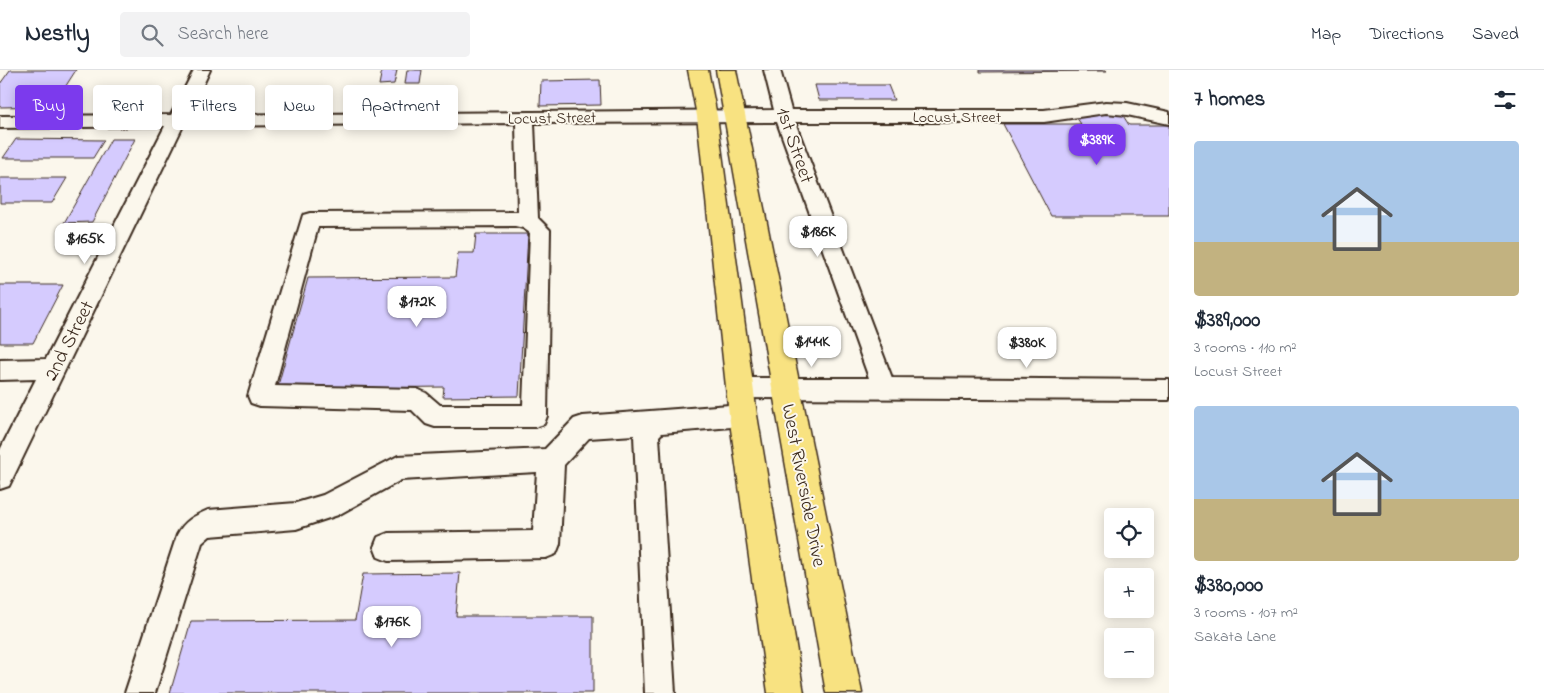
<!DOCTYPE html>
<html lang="en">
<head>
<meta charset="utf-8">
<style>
  body { margin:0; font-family:"Indie Flower",sans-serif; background:#f2f2f3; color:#1f2937; height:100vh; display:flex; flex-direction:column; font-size:19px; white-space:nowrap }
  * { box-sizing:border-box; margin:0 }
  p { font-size:16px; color:#747a83 }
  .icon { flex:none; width:28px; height:28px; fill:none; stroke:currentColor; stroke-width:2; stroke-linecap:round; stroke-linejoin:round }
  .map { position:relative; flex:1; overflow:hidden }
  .side { display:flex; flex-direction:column; background:#fff; width:375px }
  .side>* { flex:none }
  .hud { position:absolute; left:15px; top:15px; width:475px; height:45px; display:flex; gap:10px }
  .buttons { position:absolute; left:1104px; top:438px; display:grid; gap:10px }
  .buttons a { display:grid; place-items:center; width:50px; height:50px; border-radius:5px; background:#fff; box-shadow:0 2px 12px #0003; font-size:25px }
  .price { position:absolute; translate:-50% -42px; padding:0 11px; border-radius:10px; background:#fff; color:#222; font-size:16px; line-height:32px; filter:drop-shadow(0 1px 2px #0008) }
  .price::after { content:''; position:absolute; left:50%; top:30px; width:15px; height:11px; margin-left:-8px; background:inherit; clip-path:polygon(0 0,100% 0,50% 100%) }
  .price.on { background:#7c3aed; color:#fff }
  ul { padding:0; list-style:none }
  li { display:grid; align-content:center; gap:10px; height:265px; padding:0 25px }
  li span { display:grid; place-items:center; height:155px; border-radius:5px; color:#555 }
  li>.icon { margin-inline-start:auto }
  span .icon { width:90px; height:90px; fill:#fffc; stroke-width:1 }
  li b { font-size:21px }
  h2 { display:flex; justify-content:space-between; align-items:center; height:60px; padding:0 25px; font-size:21px }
  .pill { padding:0 18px; border-radius:5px; background:#fff; box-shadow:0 2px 12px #0003; font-size:18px; line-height:45px }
  .pill.on { background:#7c3aed; color:#fff }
  header { display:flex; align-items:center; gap:30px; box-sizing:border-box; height:70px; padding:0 25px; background:#fff; border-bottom:1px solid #e0e1e3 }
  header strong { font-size:24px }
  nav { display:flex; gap:28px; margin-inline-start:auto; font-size:18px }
  .search { width:350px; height:45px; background:#f2f2f3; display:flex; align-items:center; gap:12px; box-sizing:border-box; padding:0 18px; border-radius:5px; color:#747a83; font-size:19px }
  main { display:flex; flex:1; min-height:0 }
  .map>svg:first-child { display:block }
  .building { fill:#d5cbfe; stroke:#3b2a1e }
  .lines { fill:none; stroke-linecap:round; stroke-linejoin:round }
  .minor-casing { stroke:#3b2a1e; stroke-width:4 }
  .highway-casing { stroke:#3b2a1e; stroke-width:3 }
  .minor { fill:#fbf7ec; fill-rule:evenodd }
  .highway { fill:#f8e281; fill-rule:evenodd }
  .labels { text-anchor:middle; stroke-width:4; stroke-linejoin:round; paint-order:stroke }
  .far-street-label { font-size:16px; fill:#3b2a1e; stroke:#fbf7ec }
  .street-label { font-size:20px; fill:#3b2a1e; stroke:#fbf7ec }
</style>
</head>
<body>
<header>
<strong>Nestly</strong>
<div class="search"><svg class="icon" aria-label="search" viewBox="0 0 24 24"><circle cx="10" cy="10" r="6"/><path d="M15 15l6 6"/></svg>Search here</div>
<nav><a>Map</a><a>Directions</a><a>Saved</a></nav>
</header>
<main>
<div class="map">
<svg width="1169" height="623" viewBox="0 0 1169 623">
  <rect width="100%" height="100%" fill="#fbf7ec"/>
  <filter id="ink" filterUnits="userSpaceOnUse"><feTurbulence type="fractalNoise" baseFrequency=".02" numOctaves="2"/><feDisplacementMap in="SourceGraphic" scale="10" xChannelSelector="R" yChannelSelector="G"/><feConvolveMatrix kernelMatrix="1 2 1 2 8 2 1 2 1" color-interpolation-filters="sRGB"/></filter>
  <g filter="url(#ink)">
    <g class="building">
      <polygon points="10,0 76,0 53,36 0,37 0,14"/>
      <polygon points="382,0 397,0 394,14 379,15"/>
      <polygon points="407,0 422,0 420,14 405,14"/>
      <polygon points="980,0 1106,0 1107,1 980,2"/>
      <polygon points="600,10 601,35 540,36 541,11"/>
      <polygon points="815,15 888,15 894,30 819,30"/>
      <polygon points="1074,44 1122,44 1129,55 1169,55 1169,146 1051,146 1003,54 1081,54"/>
      <polygon points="16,69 104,70 93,88 3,88"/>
      <polygon points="111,69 135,69 92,152 64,153"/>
      <polygon points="0,108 67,108 52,133 0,133"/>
      <polygon points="476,164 528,164 519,326 443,327 444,317 277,319 308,208 455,207 458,183 474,183"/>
      <polygon points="0,215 63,215 33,273 0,273"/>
      <polygon points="460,503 456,546 593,546 593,623 170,623 191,551 355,550 363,504"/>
    </g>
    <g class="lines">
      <defs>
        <g id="minor">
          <path d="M194 0H210L189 45 774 40 764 0H780L791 40H1044L1106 32 1127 33 1169 42V54L1127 45 1106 43 1044 52H795L892 308 1169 310V330L740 328 732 325 728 318 732 311 740 308H869L777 52 534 53 538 148 550 160 547 346 544 354 535 357H435L426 354 412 340 260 336 251 333 248 326 303 145 310 143 518 142 516 53 183 56 9 416 0 419V380L36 309 0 310V290L46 289 165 56 0 58V46L171 45ZM515 156 523 158 530 163 523 335H440L426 323 417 319 275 316 318 157Z"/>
          <path d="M743 334 752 337 755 345 752 353 743 356 662 363 659 366 675 623H645L634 365 589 368 564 395 560 474 556 484 546 488 388 491 378 487 374 477 378 467 388 463 533 461 537 402 401 410 338 445 296 459 210 466 202 473 155 623H125L177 465C184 451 194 446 208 440L296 433 323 425 398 386 545 379 574 349 583 346Z"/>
        </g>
        <g id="highway">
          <polygon points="688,0 708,0 717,46 757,345 804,623 768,623 729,345 697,46"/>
          <polygon points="716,0 736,0 862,623 826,623"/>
        </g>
      </defs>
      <use href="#minor" class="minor-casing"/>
      <use href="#highway" class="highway-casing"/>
      <use href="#minor" class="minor"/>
      <use href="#highway" class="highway"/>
    </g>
  </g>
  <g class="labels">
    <g class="far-street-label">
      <text x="957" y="52">Locust Street</text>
      <text transform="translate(552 47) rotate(-1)" y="6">Locust Street</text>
    </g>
    <g class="street-label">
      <text transform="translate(796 75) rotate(71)" y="7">1st Street</text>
      <text transform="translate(68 270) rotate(-63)" y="7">2nd Street</text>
      <text transform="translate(805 415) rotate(79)" y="7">West Riverside Drive</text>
    </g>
  </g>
</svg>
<div class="buttons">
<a><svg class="icon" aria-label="locate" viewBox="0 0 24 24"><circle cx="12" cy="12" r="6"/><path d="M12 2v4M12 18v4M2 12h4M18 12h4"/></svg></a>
<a>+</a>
<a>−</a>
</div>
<b class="price on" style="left:1097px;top:96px">$389K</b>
<b class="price" style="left:818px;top:188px">$186K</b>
<b class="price" style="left:85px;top:195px">$165K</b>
<b class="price" style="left:417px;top:258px">$172K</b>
<b class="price" style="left:812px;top:298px">$144K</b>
<b class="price" style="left:1027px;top:299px">$380K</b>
<b class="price" style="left:392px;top:578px">$176K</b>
<div class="hud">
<a class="pill on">Buy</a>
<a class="pill">Rent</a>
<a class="pill">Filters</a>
<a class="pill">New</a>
<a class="pill">Apartment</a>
</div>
</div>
<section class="side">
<h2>7 homes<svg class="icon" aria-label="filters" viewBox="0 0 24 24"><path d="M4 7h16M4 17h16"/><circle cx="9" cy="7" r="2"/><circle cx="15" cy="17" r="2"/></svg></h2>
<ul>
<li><span style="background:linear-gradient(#a9c7e8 65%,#c2b280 0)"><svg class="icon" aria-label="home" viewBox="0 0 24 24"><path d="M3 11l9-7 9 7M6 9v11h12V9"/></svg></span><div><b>$389,000</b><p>3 rooms · 110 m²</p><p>Locust Street</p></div></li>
<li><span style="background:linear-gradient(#a9c7e8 60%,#c2b280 0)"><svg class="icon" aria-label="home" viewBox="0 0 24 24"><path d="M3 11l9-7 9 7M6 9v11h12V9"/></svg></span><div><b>$380,000</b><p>3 rooms · 107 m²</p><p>Sakata Lane</p></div></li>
</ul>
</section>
</main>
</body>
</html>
